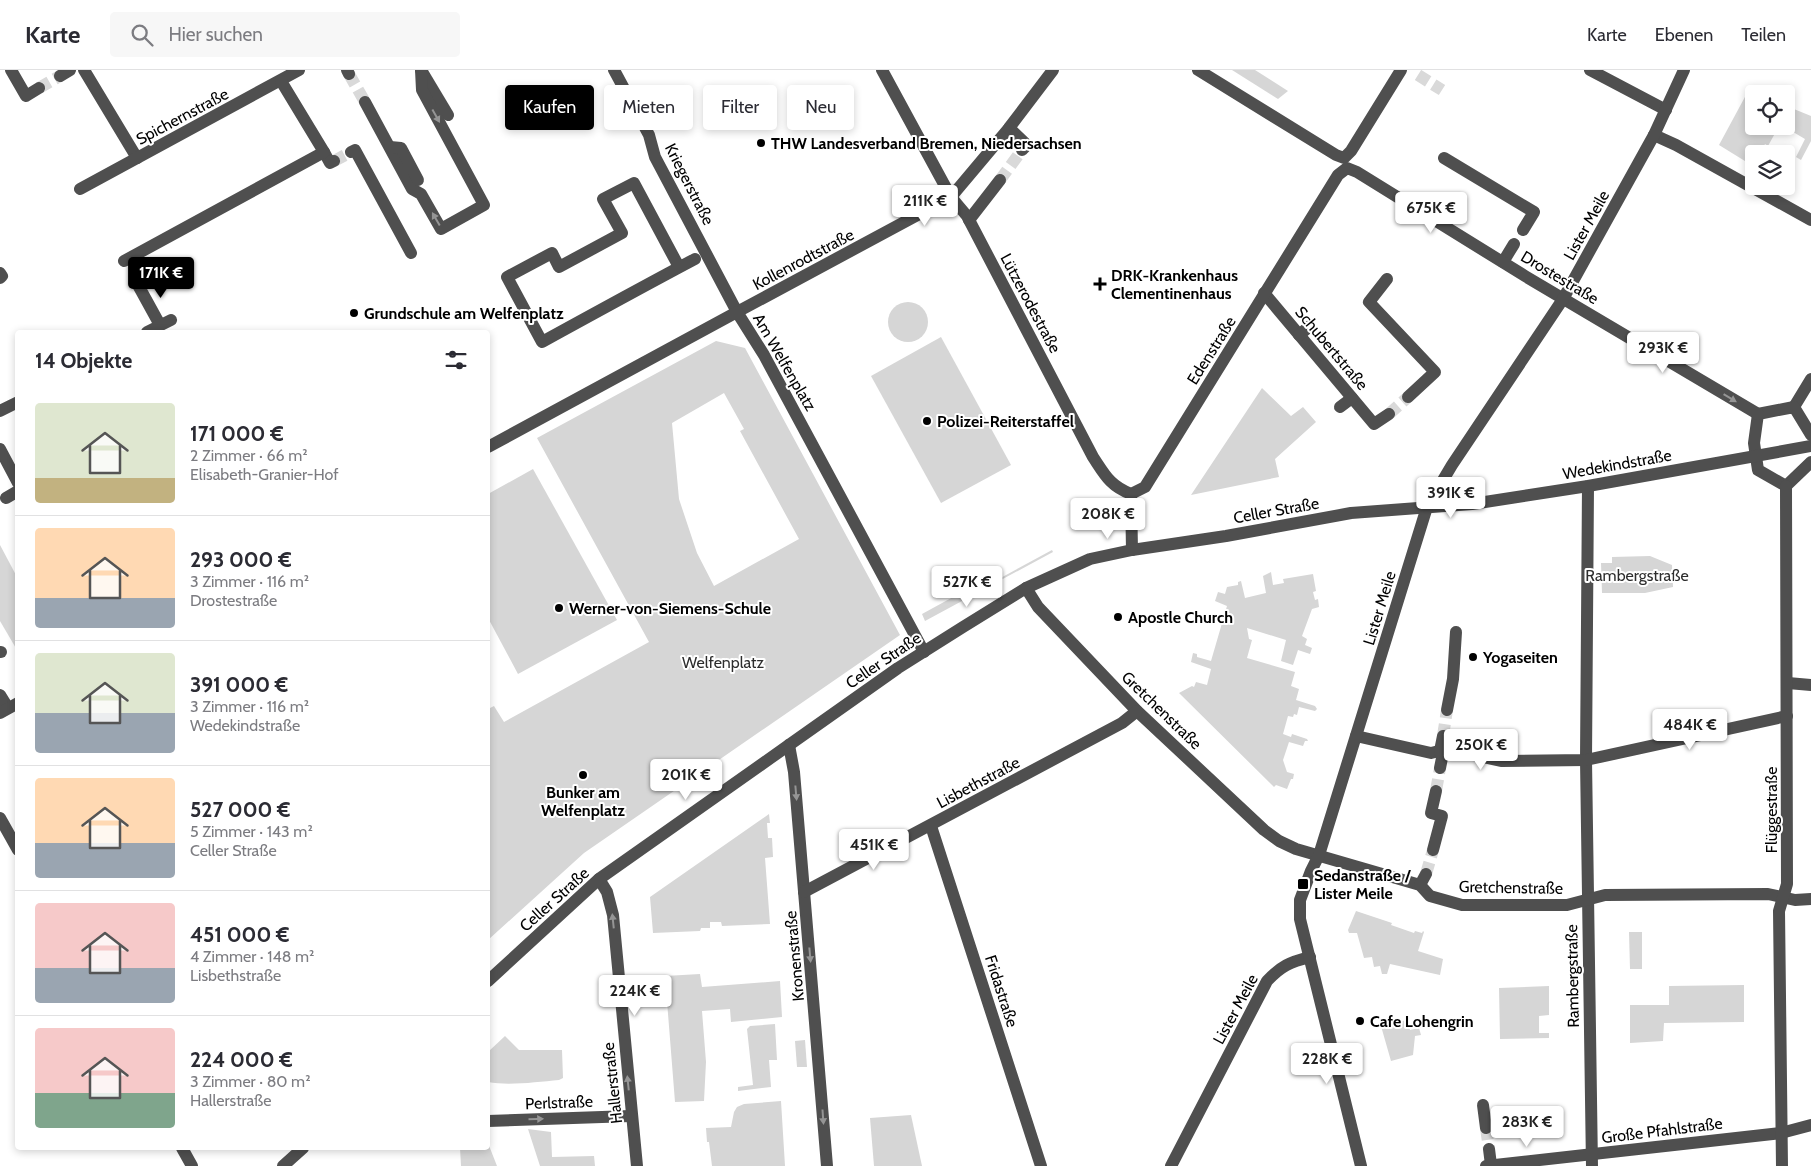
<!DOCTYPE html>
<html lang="de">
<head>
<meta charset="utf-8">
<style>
  body { margin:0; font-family:Cabin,sans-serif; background:#f7f7f7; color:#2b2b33; height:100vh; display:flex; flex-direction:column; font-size:19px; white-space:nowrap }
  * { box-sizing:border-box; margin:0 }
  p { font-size:16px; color:#7c7c81 }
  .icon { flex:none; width:28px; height:28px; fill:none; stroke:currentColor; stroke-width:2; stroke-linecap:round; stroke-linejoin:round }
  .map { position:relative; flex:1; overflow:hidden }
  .drawer { position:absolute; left:15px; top:260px; width:475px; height:820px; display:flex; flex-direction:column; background:#fff; border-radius:5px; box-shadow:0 2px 8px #0003 }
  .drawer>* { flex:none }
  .hud { position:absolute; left:505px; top:15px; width:475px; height:45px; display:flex; gap:10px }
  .tools { position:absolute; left:1745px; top:15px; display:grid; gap:10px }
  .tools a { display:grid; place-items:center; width:50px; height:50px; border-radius:5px; background:#fff; box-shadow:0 2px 8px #0003; font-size:25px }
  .price { position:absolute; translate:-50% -42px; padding:0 11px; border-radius:5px; background:#fff; color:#222; font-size:16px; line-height:32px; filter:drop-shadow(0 1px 2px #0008) }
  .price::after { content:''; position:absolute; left:50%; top:30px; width:15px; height:11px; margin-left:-8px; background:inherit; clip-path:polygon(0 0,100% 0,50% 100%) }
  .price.selected { background:#000; color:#fff }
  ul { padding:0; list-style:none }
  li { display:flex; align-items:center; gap:15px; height:125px; padding:0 20px }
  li+li { border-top:1px solid #e1e1e2 }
  li span { display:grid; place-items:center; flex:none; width:140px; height:100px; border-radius:5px; color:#555 }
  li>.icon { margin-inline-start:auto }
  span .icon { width:60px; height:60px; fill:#fffc; stroke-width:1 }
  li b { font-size:21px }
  h2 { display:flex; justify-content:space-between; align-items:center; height:60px; padding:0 20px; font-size:21px }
  .tag { padding:0 18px; border-radius:5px; background:#fff; box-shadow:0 2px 8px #0003; font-size:18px; line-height:45px }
  .tag.selected { background:#000; color:#fff }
  header { display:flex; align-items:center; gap:30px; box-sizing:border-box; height:70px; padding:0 25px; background:#fff; border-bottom:1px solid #e1e1e2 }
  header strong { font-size:24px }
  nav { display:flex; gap:28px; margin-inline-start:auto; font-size:18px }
  .search { width:350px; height:45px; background:#f7f7f7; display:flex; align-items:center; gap:12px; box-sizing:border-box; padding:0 18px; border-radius:5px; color:#7c7c81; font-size:19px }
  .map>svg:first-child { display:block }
  .green { fill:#d6d6d6; fill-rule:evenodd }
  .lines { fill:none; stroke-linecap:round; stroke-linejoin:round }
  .minor-tunnel { stroke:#d9d9d9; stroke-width:12; stroke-dasharray:12 6; stroke-linecap:butt }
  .minor { stroke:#4f4f4f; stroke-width:12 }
  .oneway { fill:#959595 }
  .poi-dot { fill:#000; stroke:#fff; stroke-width:2 }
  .labels { text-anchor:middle; stroke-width:4; stroke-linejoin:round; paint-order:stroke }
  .street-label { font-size:16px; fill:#000; stroke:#fff }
  .poi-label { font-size:16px; font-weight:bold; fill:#000; stroke:#fff; text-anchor:start }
  .park-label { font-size:16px; fill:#2d2d2d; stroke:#fff }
</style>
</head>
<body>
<header>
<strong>Karte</strong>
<div class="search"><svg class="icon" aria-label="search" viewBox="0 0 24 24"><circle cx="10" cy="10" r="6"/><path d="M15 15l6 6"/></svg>Hier suchen</div>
<nav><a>Karte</a><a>Ebenen</a><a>Teilen</a></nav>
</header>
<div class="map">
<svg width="1811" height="1096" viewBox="0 0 1811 1096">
  <rect width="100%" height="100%" fill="#fff"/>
  <g class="green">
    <polygon points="1232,0 1255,0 1288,21 1278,29"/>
    <polygon points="1746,25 1754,28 1754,56 1779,56 1768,76 1765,74 1760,84 1754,84 1753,96 1719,75"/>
    <polygon points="1789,37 1811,46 1811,71 1801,90 1796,87 1805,69 1788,59 1790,56 1786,54 1786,41"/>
    <circle cx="908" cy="252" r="20"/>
    <polygon points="941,267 1011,395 941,433 871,306"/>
    <path d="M716 271 745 278 900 565 584 783 488 870V639L494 636 504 652 649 572 537 368ZM724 323 744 359 740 361 799 469 714 516 697 483 679 429 672 353Z"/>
    <polygon points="1262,318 1291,346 1303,337 1316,352 1275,389 1279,407 1191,425"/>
    <polygon points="533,399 617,550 518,604 488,548 488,424"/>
    <polygon points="0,475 17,507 17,580 0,551"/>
    <polygon points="1052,480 1053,482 925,551 922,544 975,515 972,508 977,505 984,517"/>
    <polygon points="1650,486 1672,495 1673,517 1645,523 1602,523 1601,493 1612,493 1612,487"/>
    <polygon points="1271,502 1273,515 1284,513 1283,509 1313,504 1316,521 1313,522 1315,530 1318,529 1319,537 1312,539 1302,566 1307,569 1305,575 1312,578 1310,584 1298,580 1293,595 1281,591 1286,570 1247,558 1249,569 1252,570 1247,588 1295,602 1291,616 1299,619 1296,630 1315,636 1317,639 1315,641 1299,637 1297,645 1294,644 1293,647 1288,646 1283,664 1291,667 1292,664 1307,669 1308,671 1305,671 1303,676 1289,672 1283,690 1287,702 1294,704 1293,709 1291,709 1287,719 1276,715 1274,717 1179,623 1192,616 1194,617 1196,612 1207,615 1211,599 1191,592 1193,583 1197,584 1197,587 1211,591 1227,536 1215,531 1218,522 1225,524 1227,517 1238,515 1238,512 1241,511 1245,528 1266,523 1263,506"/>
    <polygon points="769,744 770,753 767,753 768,768 772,768 773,787 765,788 770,854 722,856 721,852 710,852 710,858 701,858 700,861 653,863 650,827"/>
    <polygon points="1356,841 1392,853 1391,855 1414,863 1415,861 1422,863 1423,861 1424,862 1418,881 1443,889 1440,905 1390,894 1387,904 1382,904 1380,896 1374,897 1372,887 1364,888 1357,863 1349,863 1348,860"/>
    <polygon points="1629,862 1642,862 1642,899 1630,899"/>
    <polygon points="700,904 702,917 780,911 782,947 731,952 730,939 702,941 706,992 704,1031 675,1032 665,906"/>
    <polygon points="1744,915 1744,952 1664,953 1663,971 1630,973 1630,935 1669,935 1669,916"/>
    <polygon points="1549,916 1549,945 1539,946 1539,963 1549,963 1549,968 1500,969 1499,918"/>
    <polygon points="1407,950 1410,960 1419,958 1421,965 1415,966 1413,985 1391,991 1381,956"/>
    <polygon points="775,954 777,990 769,990 771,1017 738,1021 738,1017 753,1015 747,959 750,956"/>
    <path d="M505 966 519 980H562L563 1008 559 1010C537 1012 508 1016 488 1012V982Z"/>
    <polygon points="805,970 807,997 797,997 795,971"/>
    <polygon points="781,1031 785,1096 712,1096 709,1072 707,1072 706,1058 731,1057 734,1042 737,1037 744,1034"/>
    <polygon points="911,1045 922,1096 874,1096 870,1048"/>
    <polygon points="528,1059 551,1062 552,1087 594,1086 595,1096 540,1096"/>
    <polygon points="488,1073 497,1096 461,1096 460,1078 488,1078"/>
  </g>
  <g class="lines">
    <g class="minor-tunnel">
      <polyline points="349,4 365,32"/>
      <polyline points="1418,5 1442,20"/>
      <polyline points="39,18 60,6"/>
      <polyline points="334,91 351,82"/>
      <polyline points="1000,110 1022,80"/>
      <polyline points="1389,344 1408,327"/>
      <polyline points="1443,666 1447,640"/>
      <polyline points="1436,721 1440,698"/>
      <polyline points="1426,804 1433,780"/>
      <polyline points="1486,1058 1489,1079"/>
    </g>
    <g class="minor">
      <polyline points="11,0 26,26 39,18"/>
      <polyline points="84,0 137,88"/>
      <polyline points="347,0 349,4"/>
      <polyline points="421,0 448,45"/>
      <polyline points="614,0 649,65 655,87 737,242 951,127 1009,58 1053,0"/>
      <path d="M882 0 951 127 967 146 1093 387C1105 405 1110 416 1131 424"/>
      <polyline points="1198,0 1336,85 1344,88 1351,81 1401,0"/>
      <polyline points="1590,0 1666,40"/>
      <polyline points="60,6 70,0"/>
      <polyline points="365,32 412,119 421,124 441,159 484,135 422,20 421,0"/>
      <polyline points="1009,58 1027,75 1022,80"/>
      <polyline points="1654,65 1676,75 1811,150"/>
      <polyline points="390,77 401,78 418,110"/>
      <polyline points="324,82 330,93 334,91"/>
      <polyline points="351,82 355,80 411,183"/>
      <polyline points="1444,88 1534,142 1523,160"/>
      <polyline points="80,119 299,0"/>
      <polyline points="969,150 1000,110"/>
      <polyline points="124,191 324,82 281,11"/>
      <polyline points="1503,192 1514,174"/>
      <path d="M679 197 634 113 603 129 622 163 559 197 552 183 507 207 542 272C593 244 644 216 695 189"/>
      <polyline points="0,203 2,206 0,208"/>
      <polyline points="1387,209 1369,232 1435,302 1408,327"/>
      <polyline points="138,215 160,255"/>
      <polyline points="1264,223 1374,354 1389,344"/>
      <polyline points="147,262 171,250"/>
      <polyline points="1299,265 1310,256"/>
      <polyline points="1340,337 1352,328"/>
      <polyline points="1794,337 1811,309"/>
      <polyline points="0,341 18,332"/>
      <polyline points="1811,365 1794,337 1758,344 1754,373 1758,400 1786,416 1811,392"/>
      <polyline points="488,377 737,242 764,285 924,582"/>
      <polyline points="0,379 18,413"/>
      <polyline points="1588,416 1586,690 1592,1096"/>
      <polyline points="1131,424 1145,417 1338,105 1347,98 1357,102 1525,206 1758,344"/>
      <polyline points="1131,424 1132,480"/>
      <polyline points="6,428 18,421"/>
      <polyline points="1026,518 1038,537 1137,641 1264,760 1279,771 1296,779 1420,815 1430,826 1462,835 1567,835 1605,825 1768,824 1795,830 1811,829"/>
      <polyline points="0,582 1,582"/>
      <polyline points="1788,613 1811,615"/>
      <polyline points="0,625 8,638"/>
      <polyline points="1447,640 1453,609 1456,562"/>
      <polyline points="0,643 18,633"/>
      <polyline points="1356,666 1431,683 1447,679 1501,691 1586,690 1787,646"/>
      <polyline points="789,675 794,702 827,1096"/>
      <polyline points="1440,698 1442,688 1440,681 1443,666"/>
      <polyline points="0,748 18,780"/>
      <polyline points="931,756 1041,1096"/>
      <polyline points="1433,780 1442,746 1431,743 1436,721"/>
      <polyline points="599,809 607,822 613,845 637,1096"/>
      <polyline points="1420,815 1426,804"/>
      <polyline points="804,822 1122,653 1137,641"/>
      <polyline points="488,911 599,809 789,675 898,598 963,557 1026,518 1090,489 1132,480 1226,466 1351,443 1472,434 1588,416 1811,376"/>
      <polyline points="1483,1035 1486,1058"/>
      <polyline points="488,1051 631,1046"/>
      <polyline points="182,1078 192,1096"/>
      <polyline points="1489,1079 1491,1095"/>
      <polyline points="283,1096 303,1078"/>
      <path d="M1171 1096 1267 911C1281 896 1290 892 1310 887"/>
      <polyline points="1361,1096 1300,849 1300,830 1311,801 1319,785 1427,437 1452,395 1563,229 1654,65 1684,0"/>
      <polyline points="1486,1096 1781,1063 1811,1055"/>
      <polyline points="1782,1096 1779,841 1787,814 1786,416"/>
    </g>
  </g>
  <defs><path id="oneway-solid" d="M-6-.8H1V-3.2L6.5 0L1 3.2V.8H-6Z" transform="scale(1.25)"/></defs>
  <g class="oneway">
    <use href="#oneway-solid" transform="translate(436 46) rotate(61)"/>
    <use href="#oneway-solid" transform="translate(436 149) rotate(-120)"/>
    <use href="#oneway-solid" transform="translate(1730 328) rotate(31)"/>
    <use href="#oneway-solid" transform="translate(796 723) rotate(85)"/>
    <use href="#oneway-solid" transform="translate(613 851) rotate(-96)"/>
    <use href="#oneway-solid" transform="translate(810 885) rotate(85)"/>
    <use href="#oneway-solid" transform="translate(628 1013) rotate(-96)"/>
    <use href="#oneway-solid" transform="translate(823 1047) rotate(86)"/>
    <use href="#oneway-solid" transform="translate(536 1049) rotate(-2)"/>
  </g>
  <g class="poi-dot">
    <circle cx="761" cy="73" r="5"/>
    <path d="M1097.5 206.5h5v5h5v5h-5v5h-5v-5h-5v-5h5z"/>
    <circle cx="354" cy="243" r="5"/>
    <circle cx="927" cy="351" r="5"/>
    <circle cx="559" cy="538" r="5"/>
    <circle cx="1118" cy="547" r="5"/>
    <circle cx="1473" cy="587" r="5"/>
    <circle cx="583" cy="705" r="5"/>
    <rect x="1297" y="808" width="12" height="12" rx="2.5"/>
    <circle cx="1360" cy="951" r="5"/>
  </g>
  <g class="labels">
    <g class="street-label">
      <text transform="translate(182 46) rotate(-28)" y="6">Spichernstraße</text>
      <text transform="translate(690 114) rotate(63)" y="6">Kriegerstraße</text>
      <text transform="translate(1586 155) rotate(-61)" y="6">Lister Meile</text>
      <text transform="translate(803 189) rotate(-28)" y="6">Kollenrodtstraße</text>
      <text transform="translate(1560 207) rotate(31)" y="6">Drostestraße</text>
      <text transform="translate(1031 233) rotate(62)" y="6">Lützerodestraße</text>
      <text transform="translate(1332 278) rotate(50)" y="6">Schubertstraße</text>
      <text transform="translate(1211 280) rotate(-58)" y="6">Edenstraße</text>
      <text transform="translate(785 292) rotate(60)" y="6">Am Welfenplatz</text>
      <text transform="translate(1617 394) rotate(-10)" y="6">Wedekindstraße</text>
      <text transform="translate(1276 440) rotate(-10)" y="6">Celler Straße</text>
      <text transform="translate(1379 538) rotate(-73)" y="6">Lister Meile</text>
      <text transform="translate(883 590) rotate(-34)" y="6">Celler Straße</text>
      <text transform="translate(1162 640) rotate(44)" y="6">Gretchenstraße</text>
      <text transform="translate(978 712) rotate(-28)" y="6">Lisbethstraße</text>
      <text transform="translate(1771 740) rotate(-90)" y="6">Flüggestraße</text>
      <text transform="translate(1511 817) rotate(1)" y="6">Gretchenstraße</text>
      <text transform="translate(554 829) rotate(-42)" y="6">Celler Straße</text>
      <text transform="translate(794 886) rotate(-95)" y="6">Kronenstraße</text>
      <text transform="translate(1572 906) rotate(-91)" y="6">Rambergstraße</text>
      <text transform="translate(1002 921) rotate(72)" y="6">Fridastraße</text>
      <text transform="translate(1235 939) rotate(-62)" y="6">Lister Meile</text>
      <text transform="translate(612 1013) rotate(-96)" y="6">Hallerstraße</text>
      <text transform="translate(559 1032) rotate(-2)" y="6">Perlstraße</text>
      <text transform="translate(1662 1060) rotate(-7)" y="6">Große Pfahlstraße</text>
    </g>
    <g class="poi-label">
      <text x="771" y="79">THW Landesverband Bremen, Niedersachsen</text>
      <text x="1111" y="211">DRK-Krankenhaus<tspan x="1111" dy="18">Clementinenhaus</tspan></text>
      <text x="364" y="249">Grundschule am Welfenplatz</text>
      <text x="937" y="357">Polizei-Reiterstaffel</text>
      <text x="569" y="544">Werner-von-Siemens-Schule</text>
      <text x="1128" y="553">Apostle Church</text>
      <text x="1483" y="593">Yogaseiten</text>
      <text x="583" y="728" text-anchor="middle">Bunker am<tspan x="583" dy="18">Welfenplatz</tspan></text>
      <text x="1314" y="811">Sedanstraße /<tspan x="1314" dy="18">Lister Meile</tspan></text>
      <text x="1370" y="957">Cafe Lohengrin</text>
    </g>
    <g class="park-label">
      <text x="1637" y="511">Rambergstraße</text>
      <text x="723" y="598">Welfenplatz</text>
    </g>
  </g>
</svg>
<div class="tools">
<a><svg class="icon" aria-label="locate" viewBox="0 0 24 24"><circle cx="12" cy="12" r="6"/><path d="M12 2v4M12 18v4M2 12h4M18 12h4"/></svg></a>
<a><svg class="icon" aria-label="layers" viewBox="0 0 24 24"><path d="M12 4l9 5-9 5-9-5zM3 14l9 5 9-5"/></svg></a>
</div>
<b class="price" style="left:925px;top:157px">211K €</b>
<b class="price" style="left:1431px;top:164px">675K €</b>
<b class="price selected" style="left:161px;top:229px">171K €</b>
<b class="price" style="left:1663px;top:304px">293K €</b>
<b class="price" style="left:1451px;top:449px">391K €</b>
<b class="price" style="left:1108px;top:470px">208K €</b>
<b class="price" style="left:967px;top:538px">527K €</b>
<b class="price" style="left:1690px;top:681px">484K €</b>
<b class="price" style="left:1481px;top:701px">250K €</b>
<b class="price" style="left:686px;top:731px">201K €</b>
<b class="price" style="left:874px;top:801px">451K €</b>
<b class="price" style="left:635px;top:947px">224K €</b>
<b class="price" style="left:1327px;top:1015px">228K €</b>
<b class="price" style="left:1527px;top:1078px">283K €</b>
<div class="hud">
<a class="tag selected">Kaufen</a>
<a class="tag">Mieten</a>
<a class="tag">Filter</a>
<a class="tag">Neu</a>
</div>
<section class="drawer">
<h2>14 Objekte<svg class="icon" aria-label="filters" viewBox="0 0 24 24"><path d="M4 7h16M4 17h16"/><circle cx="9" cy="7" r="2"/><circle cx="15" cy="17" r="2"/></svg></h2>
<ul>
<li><span style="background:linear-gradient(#dfe7d0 75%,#c2b280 0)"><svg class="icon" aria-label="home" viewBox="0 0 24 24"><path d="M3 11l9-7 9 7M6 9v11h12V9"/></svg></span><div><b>171 000 €</b><p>2 Zimmer · 66 m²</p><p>Elisabeth-Granier-Hof</p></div></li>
<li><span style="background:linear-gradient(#ffd9b3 70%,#9aa5b1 0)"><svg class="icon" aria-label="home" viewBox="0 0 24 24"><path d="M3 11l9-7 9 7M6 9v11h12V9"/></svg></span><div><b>293 000 €</b><p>3 Zimmer · 116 m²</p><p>Drostestraße</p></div></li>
<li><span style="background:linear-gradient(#dfe7d0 60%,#9aa5b1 0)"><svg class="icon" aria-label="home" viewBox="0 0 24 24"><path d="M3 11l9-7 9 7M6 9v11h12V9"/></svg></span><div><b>391 000 €</b><p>3 Zimmer · 116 m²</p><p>Wedekindstraße</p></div></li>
<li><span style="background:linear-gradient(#ffd9b3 65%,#9aa5b1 0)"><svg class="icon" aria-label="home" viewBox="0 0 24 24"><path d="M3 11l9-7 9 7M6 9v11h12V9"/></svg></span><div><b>527 000 €</b><p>5 Zimmer · 143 m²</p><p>Celler Straße</p></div></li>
<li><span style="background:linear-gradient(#f6c9c9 65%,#9aa5b1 0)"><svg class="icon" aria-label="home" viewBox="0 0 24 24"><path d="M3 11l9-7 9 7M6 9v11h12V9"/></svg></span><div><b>451 000 €</b><p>4 Zimmer · 148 m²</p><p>Lisbethstraße</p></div></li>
<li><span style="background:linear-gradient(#f6c9c9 65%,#7fa58c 0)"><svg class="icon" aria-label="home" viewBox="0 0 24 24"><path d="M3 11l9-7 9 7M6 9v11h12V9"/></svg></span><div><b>224 000 €</b><p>3 Zimmer · 80 m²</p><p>Hallerstraße</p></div></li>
</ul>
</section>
</div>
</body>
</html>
